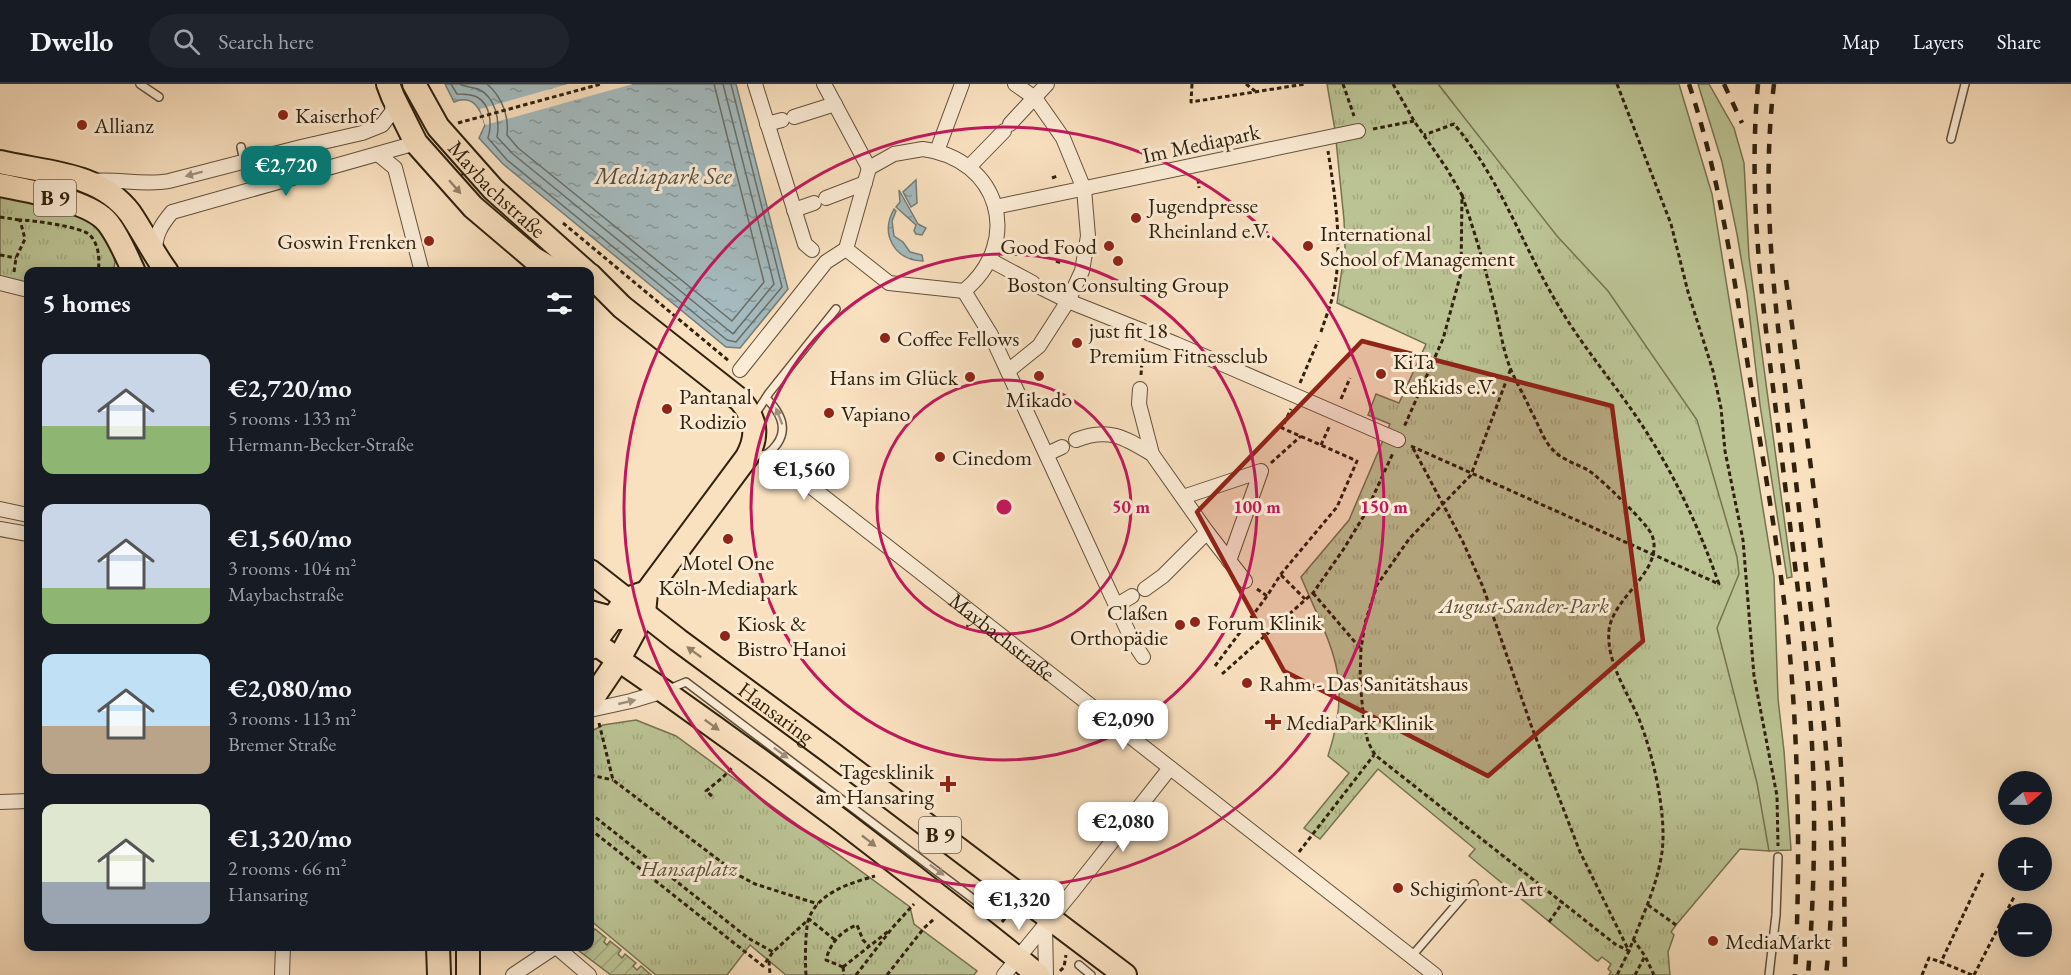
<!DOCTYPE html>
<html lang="en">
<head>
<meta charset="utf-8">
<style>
  body { margin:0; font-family:"EB Garamond",serif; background:#20242c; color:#f1f3f6; height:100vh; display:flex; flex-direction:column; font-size:22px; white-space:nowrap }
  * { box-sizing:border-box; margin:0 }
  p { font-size:20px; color:#9ea1a6 }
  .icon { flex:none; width:33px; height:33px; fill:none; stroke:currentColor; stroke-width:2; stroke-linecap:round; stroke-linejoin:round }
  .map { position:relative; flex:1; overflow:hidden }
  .details { position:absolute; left:24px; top:183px; width:570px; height:684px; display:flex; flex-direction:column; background:#171b24; border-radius:12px; box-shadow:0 3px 15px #0003 }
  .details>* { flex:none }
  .needle { width:39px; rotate:70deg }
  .controls { position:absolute; left:1998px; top:687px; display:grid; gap:12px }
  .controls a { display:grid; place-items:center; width:54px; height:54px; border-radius:50%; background:#171b24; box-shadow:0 3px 15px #0003; font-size:30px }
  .price { position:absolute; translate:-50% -51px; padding:0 14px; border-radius:12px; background:#fff; color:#222; font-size:20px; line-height:39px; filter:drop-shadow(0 2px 3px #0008) }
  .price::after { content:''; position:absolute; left:50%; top:36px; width:18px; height:14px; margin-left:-9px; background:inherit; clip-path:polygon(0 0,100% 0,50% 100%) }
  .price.on { background:#0f766e; color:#fff }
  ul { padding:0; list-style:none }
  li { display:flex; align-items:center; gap:18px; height:150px; padding:0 18px }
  li span { display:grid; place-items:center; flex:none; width:168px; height:120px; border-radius:12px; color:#555 }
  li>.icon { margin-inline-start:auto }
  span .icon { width:72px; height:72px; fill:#fffc; stroke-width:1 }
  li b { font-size:26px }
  h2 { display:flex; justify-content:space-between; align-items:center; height:72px; padding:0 18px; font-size:26px }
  header { display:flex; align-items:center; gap:36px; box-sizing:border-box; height:84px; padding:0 30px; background:#171b24; border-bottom:2px solid #363941 }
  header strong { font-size:28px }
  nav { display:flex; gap:33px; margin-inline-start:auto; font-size:21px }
  .search { width:420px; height:54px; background:#20242c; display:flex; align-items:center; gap:15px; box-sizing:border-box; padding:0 21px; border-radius:33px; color:#9ea1a6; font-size:22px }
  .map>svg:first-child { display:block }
  .grass { fill:#bbc394; stroke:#767250; stroke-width:1.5 }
  .park { fill:url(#park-tufts); stroke:#767250; stroke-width:1.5 }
  .garden { fill:url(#garden-furrows); stroke:#767250; stroke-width:1.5 }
  .water { fill:url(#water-ripples); stroke:#767d77; stroke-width:1.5 }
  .pier { fill:#f9e0bf }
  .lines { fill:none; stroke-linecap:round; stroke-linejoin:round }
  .shore { stroke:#6a6e66; stroke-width:1.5 }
  .lane-casing { stroke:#62513a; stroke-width:10 }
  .street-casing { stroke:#62513a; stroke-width:16 }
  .primary-casing { stroke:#30210d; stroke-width:26 }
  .path { stroke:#30210d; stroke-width:3; stroke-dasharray:4.5 3; stroke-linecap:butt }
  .lane { stroke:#fbebd5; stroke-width:7 }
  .street { stroke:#fbebd5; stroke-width:14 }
  .primary { stroke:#f9e0bf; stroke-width:22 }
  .rail { stroke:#30210d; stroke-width:4.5; stroke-dasharray:10 10; stroke-linecap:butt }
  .oneway { fill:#a0907b }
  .oneway2 { fill:#948066 }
  .marked { fill:#8f2418; fill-opacity:0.2; stroke:#8f2418; stroke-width:4.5; stroke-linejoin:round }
  .ring { fill:none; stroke:#c2185b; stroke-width:3 }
  .poi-dot { fill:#8f2418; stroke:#fbebd5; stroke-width:2 }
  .labels { text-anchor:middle; stroke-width:6; stroke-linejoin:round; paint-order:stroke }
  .shield { fill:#fbebd5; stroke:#6d5e49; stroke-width:1.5 }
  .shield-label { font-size:21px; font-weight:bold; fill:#30210d }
  .poi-label { font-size:22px; fill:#30210d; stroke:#fbebd5; text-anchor:start }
  .street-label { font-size:22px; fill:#30210d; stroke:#fbebd5 }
  .park-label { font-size:22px; font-style:italic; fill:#5a5236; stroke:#fbebd5 }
  .water-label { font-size:24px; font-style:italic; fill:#534f42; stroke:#fbebd5 }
  .centre { fill:#c2185b; stroke:#fbebd5; stroke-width:3 }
  .ring-label { font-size:18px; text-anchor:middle; font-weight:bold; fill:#c2185b; stroke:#fbebd5; stroke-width:6; stroke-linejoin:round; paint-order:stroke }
</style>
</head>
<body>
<header>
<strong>Dwello</strong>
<div class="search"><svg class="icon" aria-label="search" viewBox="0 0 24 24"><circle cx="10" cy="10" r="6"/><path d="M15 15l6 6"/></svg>Search here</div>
<nav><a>Map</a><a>Layers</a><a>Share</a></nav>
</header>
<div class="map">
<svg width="2071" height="891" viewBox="0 0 2071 891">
  <defs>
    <pattern id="park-tufts" width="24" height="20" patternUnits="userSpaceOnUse" patternTransform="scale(1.5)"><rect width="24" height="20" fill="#bbc394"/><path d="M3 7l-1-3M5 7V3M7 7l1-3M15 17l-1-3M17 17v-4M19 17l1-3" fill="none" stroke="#a1a77e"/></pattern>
    <pattern id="garden-furrows" width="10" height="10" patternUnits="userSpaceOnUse" patternTransform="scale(1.5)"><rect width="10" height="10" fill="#bbc394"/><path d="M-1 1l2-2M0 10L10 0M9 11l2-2" fill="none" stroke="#a1a77e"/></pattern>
    <pattern id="water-ripples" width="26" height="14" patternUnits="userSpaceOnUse" patternTransform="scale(1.5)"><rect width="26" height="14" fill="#a4babe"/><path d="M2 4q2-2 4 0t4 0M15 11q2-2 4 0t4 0" fill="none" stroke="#869799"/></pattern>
  </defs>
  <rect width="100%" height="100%" fill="#f9e0bf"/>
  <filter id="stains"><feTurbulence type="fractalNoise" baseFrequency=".00333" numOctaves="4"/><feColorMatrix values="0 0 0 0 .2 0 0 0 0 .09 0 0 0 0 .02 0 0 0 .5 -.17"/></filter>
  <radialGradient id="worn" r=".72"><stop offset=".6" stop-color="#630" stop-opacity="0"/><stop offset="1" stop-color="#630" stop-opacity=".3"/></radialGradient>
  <g class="grass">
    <polygon points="1438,0 1679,0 1712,110 1774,493 1778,615 1784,667 1791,766 1769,767 1742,751 1452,18"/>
    <polygon points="1698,0 1709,0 1734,44 1744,79 1749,173 1792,493 1787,494 1760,321 1747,209 1737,150 1722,78"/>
  </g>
  <g class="park">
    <path d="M1327 0H1438L1557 152 1608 207 1697 336 1737 473 1739 490 1717 544 1757 699 1769 767 1740 765 1676 841 1671 848 1674 851 1668 868 1670 891H1609L1611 888 1608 885 1611 880 1602 873 1598 877 1596 876 1469 772 1475 765 1378 685 1320 755 1304 744 1349 689 1328 672C1354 593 1331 564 1301 493L1349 436 1390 340 1368 331 1376 310 1399 319 1426 260 1337 219 1345 164 1344 136 1335 46Z"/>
    <polygon points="0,112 71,126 95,137 113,166 115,179 113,187 28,188 28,202 0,196"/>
    <polygon points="636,636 676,652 910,823 914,840 977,887 974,891 786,891 750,861 727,891 656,891 590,836 590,648 603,641"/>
  </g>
  <polygon class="garden" points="595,845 606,854 604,858 607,861 610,857 621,866 618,870 622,874 625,870 636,879 633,882 637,886 641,882 651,891 611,891 574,863 590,862 590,846 592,848"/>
  <g class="water">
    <path d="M445 0H736L788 205 740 264 726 263 503 80 479 54 485 41C481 25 473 10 454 18Z"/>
    <polygon points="916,96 917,119 911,123 903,108"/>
    <polygon points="899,106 918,140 926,144 922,151 916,150 914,147 916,141 896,123 900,118"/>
    <path d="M894 125 896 127 892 137 894 152 903 158 910 168 922 171 923 177C894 176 880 150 894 125Z"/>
  </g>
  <polygon class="pier" points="568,0 633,0 485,41 480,25"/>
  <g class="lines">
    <g class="shore">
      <path d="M451 0 457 10C463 10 471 10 477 13 491 21 492 41 488 54L507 76 727 256 736 258 782 203 731 0"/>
      <path d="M460 0C465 3 472 3 478 5 496 13 500 37 497 53L513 70 733 250 774 200 723 0"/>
      <path d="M487 0C502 13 509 32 507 51L518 64 732 237 764 198 714 0"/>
    </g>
    <defs>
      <g id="lane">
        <polyline points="140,0 159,13"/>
        <polyline points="1951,55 1965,0"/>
        <polyline points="241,63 244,78"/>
        <polyline points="754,332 769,309 836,225"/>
        <path d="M753 372C757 371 763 371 767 370 770 368 775 363 777 360 789 343 779 327 766 314"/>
        <polyline points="669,605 686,598 980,820"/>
        <polyline points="1411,873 1474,800"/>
        <polyline points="1079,881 1091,891"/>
        <polyline points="1769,891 1776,831 1778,773"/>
      </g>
      <g id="street">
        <polyline points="755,0 805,160 812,166"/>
        <polyline points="824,0 869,84"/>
        <polyline points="794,33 835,20"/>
        <polyline points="767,40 782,36"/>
        <polyline points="1010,40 1047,0"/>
        <path d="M923 65C999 75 1024 157 964 207L889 199 846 165 869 84 894 70Z"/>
        <polyline points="937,67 962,0"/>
        <polyline points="378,70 395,84 422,188"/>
        <polyline points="969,83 1004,47"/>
        <path d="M91 97C117 94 143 102 169 97L301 63 362 49 382 41 392 28 393 15"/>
        <polyline points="826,114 865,99"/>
        <polyline points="995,123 1358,47"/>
        <polyline points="794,126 814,119"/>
        <path d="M155 168C155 151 161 141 172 128L416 59"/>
        <polyline points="990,176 1033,199"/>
        <polyline points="0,199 28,206"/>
        <polyline points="1040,203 1068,217 1176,260 1398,356"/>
        <polyline points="964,207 991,251 1132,556 1143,573"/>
        <polyline points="740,286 826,178 846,165"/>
        <polyline points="1008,287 1039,262 1068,217 1082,187 1088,152 1084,105 1063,54 1035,14 1015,0"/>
        <polyline points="1140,305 1139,320 1152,370 1207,448 1245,497"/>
        <path d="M1076 356C1108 343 1124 353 1152 370"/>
        <polyline points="1047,370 1062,363"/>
        <path id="s1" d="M796 391 1435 891"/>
        <polyline points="1183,413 1261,387 1229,477"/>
        <polyline points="0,425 28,431"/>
        <polyline points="0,445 28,450"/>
        <polyline points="1145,505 1163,492 1207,448"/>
        <polyline points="1117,521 1132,512"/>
        <polyline points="590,626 631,617 664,607"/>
        <polyline points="0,718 28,717"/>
        <polyline points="1045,841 1046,891"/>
        <polyline points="555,862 589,891"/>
        <polyline points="282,891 283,862"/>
        <polyline points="513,891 555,863"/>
        <polyline points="1004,891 1073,807 1170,684"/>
      </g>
      <g id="primary">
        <polyline points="388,0 393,13 416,59 473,123 533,174 557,188"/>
        <path id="s2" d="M414 0 438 43 493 105 586 188"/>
        <path d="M0 78C46 89 99 88 130 129 143 148 153 169 167 188"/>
        <path d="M0 101C28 107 90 116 108 139 119 153 126 171 134 188"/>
        <path d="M590 191 622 223 740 316C756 335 759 351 747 373L646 509 644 529 619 575 590 618"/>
        <path id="s3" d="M590 487 678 556 830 668 1125 891"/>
        <polyline points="590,528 612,534 626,534"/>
        <path d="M590 556C700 631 808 710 913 792 955 825 997 857 1038 891"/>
        <polyline points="590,564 627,515 641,510"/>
        <polyline points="438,862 439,891"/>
        <polyline points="468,862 468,891"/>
      </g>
    </defs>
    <use href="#lane" class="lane-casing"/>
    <use href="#street" class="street-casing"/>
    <use href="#primary" class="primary-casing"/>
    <g class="path">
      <polyline points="1192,0 1191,18 1305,0"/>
      <polyline points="1246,0 1255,7"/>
      <polyline points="1343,0 1354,32"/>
      <polyline points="1393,0 1414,37 1447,85 1462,111 1461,189 1443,255 1404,343"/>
      <polyline points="1617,0 1671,140 1688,208 1713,287 1721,324 1725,367 1743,456 1754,592 1777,712 1778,762"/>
      <polyline points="458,39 601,0"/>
      <polyline points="1373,45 1414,37"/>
      <polyline points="1052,94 1057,92"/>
      <polyline points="1198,95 1199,104"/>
      <path d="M1462 111C1475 149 1486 186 1495 224 1500 244 1503 267 1511 286 1517 300 1525 313 1531 327 1538 339 1543 356 1553 366 1562 376 1577 380 1588 386 1600 394 1647 439 1652 451 1665 487 1613 512 1609 546 1606 578 1627 607 1639 635 1653 670 1667 731 1662 768 1657 803 1641 835 1629 867L1615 860 1375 671 1368 658 1364 640 1360 596 1361 565 1365 539 1377 501 1409 455 1471 391 1511 284"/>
      <polyline points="0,133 20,136"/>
      <polyline points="563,139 729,277"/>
      <polyline points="0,171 16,174"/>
      <polyline points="1056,177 1061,179"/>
      <path d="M14 188 16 174 25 155 20 136C32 136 82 143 90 151 99 161 100 175 98 188"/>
      <path d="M1321 248C1325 235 1331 221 1334 207 1343 161 1335 112 1328 67"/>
      <polyline points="1141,291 1143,262"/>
      <polyline points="1300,299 1318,257"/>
      <polyline points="1341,315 1350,294"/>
      <polyline points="1321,361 1330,341"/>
      <path d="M1411 362 1719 500C1700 447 1679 400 1649 352 1621 307 1585 267 1558 221 1522 161 1500 94 1454 40L1424 51"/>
      <polyline points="1413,364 1463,458 1483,503 1531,641 1580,768 1629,867 1617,891"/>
      <polyline points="1271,379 1301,352"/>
      <polyline points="1281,491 1305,515"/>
      <polyline points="1257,505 1267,512"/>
      <polyline points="1313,509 1360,564"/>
      <polyline points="1215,582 1267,512 1281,490 1337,423 1357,377 1282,344 1291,325"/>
      <polyline points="1222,590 1313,509 1343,466 1365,430 1393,369"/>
      <polyline points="599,639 613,696 740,792 755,800 818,820"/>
      <polyline points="590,691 613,696"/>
      <polyline points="712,712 706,707 722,694 732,684"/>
      <polyline points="590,729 748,854 773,868 809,835 835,856"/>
      <polyline points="590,745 763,882 773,868"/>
      <polyline points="1299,768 1374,671"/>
      <polyline points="1648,821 1676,841"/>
      <polyline points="1002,838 1011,827"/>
      <polyline points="1549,838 1563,818"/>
      <polyline points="1633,855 1645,872 1654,891"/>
      <polyline points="769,877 770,891"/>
      <path d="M843 883 826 876C830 859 841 847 857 841L863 856 869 862"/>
      <polyline points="843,883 890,846"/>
      <polyline points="843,883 844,891"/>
      <polyline points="1060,887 1064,883 1066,871"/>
      <path d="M806 891C805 879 805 844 809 834 819 808 851 799 875 792"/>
      <polyline points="856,891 893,843 914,820"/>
      <polyline points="887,891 924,844 934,835"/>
      <polyline points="1635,891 1645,872"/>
      <polyline points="1922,891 1929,874 1941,878"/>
      <polyline points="1972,891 1941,878 1984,787"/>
      <polyline points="1974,891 2015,811"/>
    </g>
    <use href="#lane" class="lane"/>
    <use href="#street" class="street"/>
    <use href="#primary" class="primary"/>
    <g class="rail">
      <path d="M1689 0C1721 97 1735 200 1751 301 1766 395 1783 489 1791 583 1799 685 1800 789 1795 891"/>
      <polyline points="1724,0 1742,39"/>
      <path d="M1758 0C1746 129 1768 256 1783 384 1794 476 1807 567 1812 660 1816 737 1814 814 1808 891"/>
      <path d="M1774 0C1762 98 1772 196 1784 294 1794 381 1804 469 1815 556 1827 664 1839 782 1826 891"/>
      <path d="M1786 196C1806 347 1828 498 1839 651 1845 731 1844 811 1845 891"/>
    </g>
  </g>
  <defs><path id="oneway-solid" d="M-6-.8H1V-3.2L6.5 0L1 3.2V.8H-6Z" transform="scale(1.5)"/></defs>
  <g class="oneway">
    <use href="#oneway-solid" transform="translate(194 90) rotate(165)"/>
    <use href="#oneway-solid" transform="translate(779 332) rotate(-111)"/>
    <use href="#oneway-solid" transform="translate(627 618) rotate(-13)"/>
    <use href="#oneway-solid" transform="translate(781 669) rotate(37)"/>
    <use href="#oneway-solid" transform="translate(937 786) rotate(37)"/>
  </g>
  <g class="oneway2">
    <use href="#oneway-solid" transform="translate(455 103) rotate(49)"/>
    <use href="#oneway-solid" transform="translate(694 568) rotate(-144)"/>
    <use href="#oneway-solid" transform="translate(712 641) rotate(36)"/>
    <use href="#oneway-solid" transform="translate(869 757) rotate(38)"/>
  </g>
  <path class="marked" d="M1362 257 1612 322 1643 557 1488 692 1284 587 1197 428Z"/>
  <g class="ring">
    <circle cx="1004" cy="423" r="127"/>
    <circle cx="1004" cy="423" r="253"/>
    <circle cx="1004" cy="423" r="380"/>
  </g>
  <g class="poi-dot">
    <circle cx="283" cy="31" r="6"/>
    <circle cx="82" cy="41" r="6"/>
    <circle cx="1136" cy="134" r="6"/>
    <circle cx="429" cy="157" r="6"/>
    <circle cx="1109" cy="162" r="6"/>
    <circle cx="1308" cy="162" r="6"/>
    <circle cx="1118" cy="177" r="6"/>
    <circle cx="885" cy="254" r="6"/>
    <circle cx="1077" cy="259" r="6"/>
    <circle cx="1381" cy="290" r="6"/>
    <circle cx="1039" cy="292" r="6"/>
    <circle cx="970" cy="293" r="6"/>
    <circle cx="667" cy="325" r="6"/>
    <circle cx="829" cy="329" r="6"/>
    <circle cx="940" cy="373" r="6"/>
    <circle cx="728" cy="455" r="6"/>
    <circle cx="1195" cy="538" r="6"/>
    <circle cx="1180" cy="541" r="6"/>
    <circle cx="725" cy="552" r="6"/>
    <circle cx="1247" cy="599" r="6"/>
    <path d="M1270 629h6v6h6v6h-6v6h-6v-6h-6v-6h6z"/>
    <path d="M945 691h6v6h6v6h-6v6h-6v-6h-6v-6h6z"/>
    <circle cx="1398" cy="804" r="6"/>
    <circle cx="1713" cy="857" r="6"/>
  </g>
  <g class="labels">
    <g class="shield">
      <rect x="34" y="96" width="42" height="36" rx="4.5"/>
      <rect x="919" y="733" width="42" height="36" rx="4.5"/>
    </g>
    <g class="shield-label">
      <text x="55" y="121">B 9</text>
      <text x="940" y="758">B 9</text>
    </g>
    <g class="poi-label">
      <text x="295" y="39">Kaiserhof</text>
      <text x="94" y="49">Allianz</text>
      <text x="1148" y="129">Jugendpresse<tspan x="1148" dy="25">Rheinland e.V.</tspan></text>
      <text x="1320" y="157">International<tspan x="1320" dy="25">School of Management</tspan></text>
      <text x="417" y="165" text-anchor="end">Goswin Frenken</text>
      <text x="1097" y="170" text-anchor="end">Good Food</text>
      <text x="1118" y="208" text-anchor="middle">Boston Consulting Group</text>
      <text x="1089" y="254">just fit 18<tspan x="1089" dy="25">Premium Fitnessclub</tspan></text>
      <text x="897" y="262">Coffee Fellows</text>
      <text x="1393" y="285">KiTa<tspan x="1393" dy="25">Rehkids e.V.</tspan></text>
      <text x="958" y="301" text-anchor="end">Hans im Glück</text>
      <text x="679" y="320">Pantanal<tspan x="679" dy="25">Rodizio</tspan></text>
      <text x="1039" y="323" text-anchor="middle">Mikado</text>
      <text x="841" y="337">Vapiano</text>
      <text x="952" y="381">Cinedom</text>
      <text x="728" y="486" text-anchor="middle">Motel One<tspan x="728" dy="25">Köln-Mediapark</tspan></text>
      <text x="1168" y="536" text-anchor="end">Claßen<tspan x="1168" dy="25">Orthopädie</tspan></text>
      <text x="1207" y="546">Forum Klinik</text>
      <text x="737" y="547">Kiosk &amp;<tspan x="737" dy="25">Bistro Hanoi</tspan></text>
      <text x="1259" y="607">Rahm - Das Sanitätshaus</text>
      <text x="1286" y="646">MediaPark Klinik</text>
      <text x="934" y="695" text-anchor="end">Tagesklinik<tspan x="934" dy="25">am Hansaring</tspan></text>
      <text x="1410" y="812">Schigimont-Art</text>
      <text x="1725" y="865">MediaMarkt</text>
    </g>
    <g class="street-label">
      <text transform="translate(1201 59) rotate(-12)" y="8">Im Mediapark</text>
      <text dy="8" stroke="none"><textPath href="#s2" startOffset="135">Maybachstraße</textPath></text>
      <text dy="8" stroke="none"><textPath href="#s1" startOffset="262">Maybachstraße</textPath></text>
      <text dy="8" stroke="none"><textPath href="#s3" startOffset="234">Hansaring</textPath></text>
    </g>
    <g class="park-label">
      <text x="1524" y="529">August-Sander-Park</text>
      <text x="689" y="792">Hansaplatz</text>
    </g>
    <g class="water-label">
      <text x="663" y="100">Mediapark See</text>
    </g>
  </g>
  <circle cx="1004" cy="423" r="9" class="centre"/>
  <g class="ring-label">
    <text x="1131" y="429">50 m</text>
    <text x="1257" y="429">100 m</text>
    <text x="1384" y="429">150 m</text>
  </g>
  <rect width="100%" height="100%" filter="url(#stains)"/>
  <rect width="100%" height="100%" fill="url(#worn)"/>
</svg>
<div class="controls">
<a><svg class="needle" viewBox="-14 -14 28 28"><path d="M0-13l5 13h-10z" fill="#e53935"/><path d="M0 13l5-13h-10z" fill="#9ea1a6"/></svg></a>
<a>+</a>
<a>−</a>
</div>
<b class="price on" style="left:286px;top:113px">€2,720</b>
<b class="price" style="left:804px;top:417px">€1,560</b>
<b class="price" style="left:1123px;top:667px">€2,090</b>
<b class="price" style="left:1123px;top:769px">€2,080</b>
<b class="price" style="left:1019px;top:847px">€1,320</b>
<section class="details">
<h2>5 homes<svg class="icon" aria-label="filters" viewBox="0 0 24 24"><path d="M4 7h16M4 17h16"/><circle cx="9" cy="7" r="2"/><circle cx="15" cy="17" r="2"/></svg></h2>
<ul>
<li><span style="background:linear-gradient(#c9d6e8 60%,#8fb573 0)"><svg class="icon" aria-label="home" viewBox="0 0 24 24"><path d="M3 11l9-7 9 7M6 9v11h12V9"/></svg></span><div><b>€2,720/mo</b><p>5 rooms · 133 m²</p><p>Hermann-Becker-Straße</p></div></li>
<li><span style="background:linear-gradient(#c9d6e8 70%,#8fb573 0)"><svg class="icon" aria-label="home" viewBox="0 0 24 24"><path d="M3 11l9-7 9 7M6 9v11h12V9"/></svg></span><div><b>€1,560/mo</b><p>3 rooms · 104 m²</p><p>Maybachstraße</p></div></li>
<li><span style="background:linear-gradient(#bfe0f5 60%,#b9a48a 0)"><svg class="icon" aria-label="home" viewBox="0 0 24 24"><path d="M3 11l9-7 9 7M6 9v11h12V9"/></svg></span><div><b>€2,080/mo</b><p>3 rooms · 113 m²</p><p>Bremer Straße</p></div></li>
<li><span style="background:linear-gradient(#dfe7d0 65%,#9aa5b1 0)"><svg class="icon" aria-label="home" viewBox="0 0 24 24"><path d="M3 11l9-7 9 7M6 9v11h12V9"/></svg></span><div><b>€1,320/mo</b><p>2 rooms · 66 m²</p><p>Hansaring</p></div></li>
</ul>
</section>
</div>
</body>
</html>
